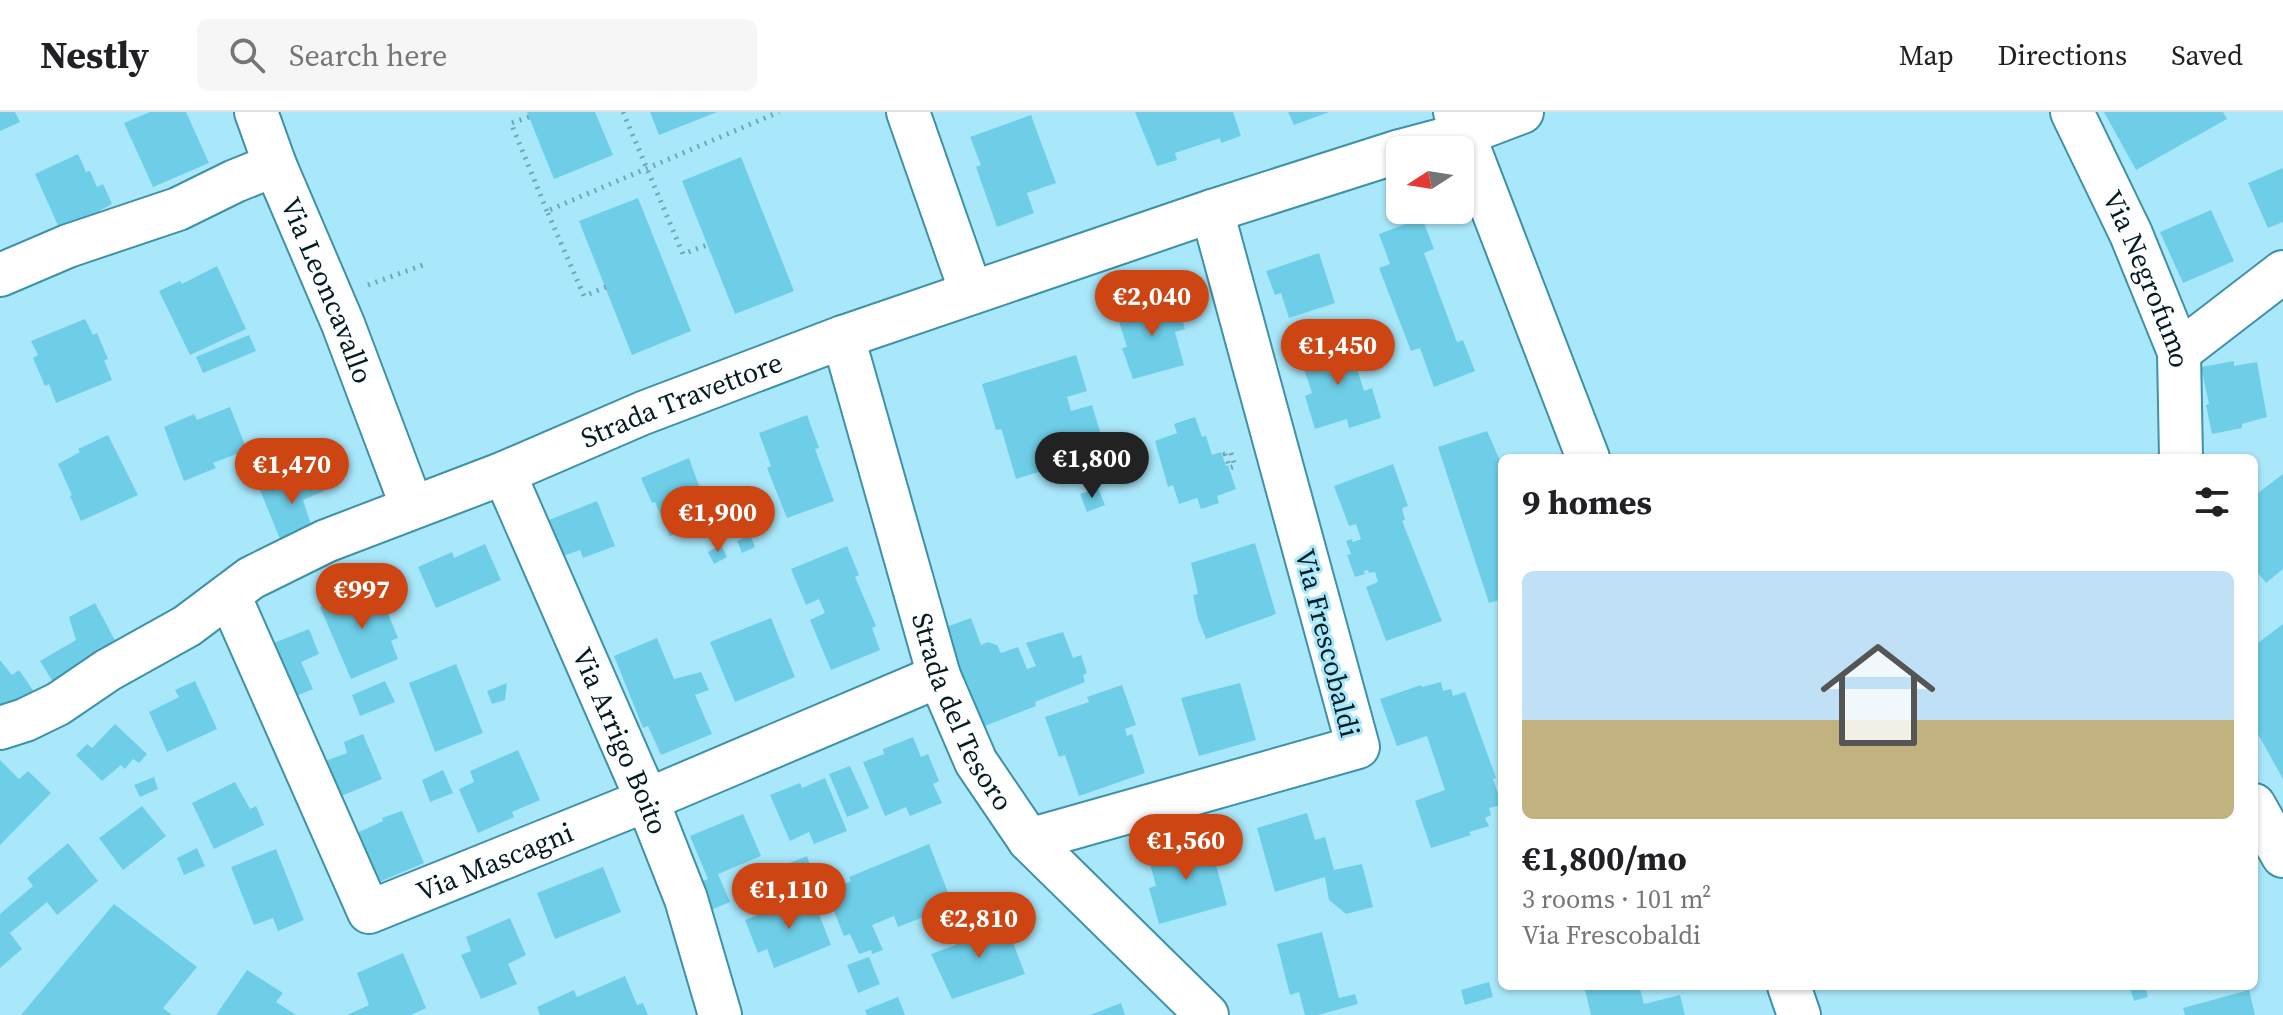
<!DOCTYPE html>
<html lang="en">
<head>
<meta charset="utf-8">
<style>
  body { margin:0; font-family:"Source Serif 4",serif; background:#f6f6f6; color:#202124; height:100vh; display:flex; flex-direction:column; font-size:30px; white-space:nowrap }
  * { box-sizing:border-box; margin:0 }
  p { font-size:26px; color:#757577 }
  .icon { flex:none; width:44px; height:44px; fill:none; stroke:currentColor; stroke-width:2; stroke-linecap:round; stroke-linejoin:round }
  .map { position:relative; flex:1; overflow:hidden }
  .details { position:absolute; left:1498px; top:342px; width:760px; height:536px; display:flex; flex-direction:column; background:#fff; border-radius:12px; box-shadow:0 2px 6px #0004 }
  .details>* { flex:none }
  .needle { width:52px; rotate:258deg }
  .controls { position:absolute; left:1386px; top:24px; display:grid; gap:16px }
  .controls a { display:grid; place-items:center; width:88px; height:88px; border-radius:12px; background:#fff; box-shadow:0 2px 6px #0004; font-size:40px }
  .price { position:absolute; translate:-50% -68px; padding:0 18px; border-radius:28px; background:#cc4513; color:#fff; font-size:26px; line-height:52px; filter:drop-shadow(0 2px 4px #0008) }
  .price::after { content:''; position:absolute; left:50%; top:48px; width:24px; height:18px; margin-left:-12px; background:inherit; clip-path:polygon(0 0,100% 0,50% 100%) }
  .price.selected { background:#222; color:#fff }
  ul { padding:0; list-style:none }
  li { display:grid; align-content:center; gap:16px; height:424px; padding:0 24px }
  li+li { border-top:2px solid #e0e0e0 }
  li span { display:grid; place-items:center; height:248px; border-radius:12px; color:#555 }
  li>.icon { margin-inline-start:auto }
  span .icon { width:144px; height:144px; fill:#fffc; stroke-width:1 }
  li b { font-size:34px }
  h2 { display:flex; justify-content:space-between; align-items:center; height:96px; padding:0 24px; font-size:34px }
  header { display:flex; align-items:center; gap:48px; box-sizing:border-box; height:112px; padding:0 40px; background:#fff; border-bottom:2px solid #e0e0e0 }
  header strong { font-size:38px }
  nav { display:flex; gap:44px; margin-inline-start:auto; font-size:28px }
  .search { width:560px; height:72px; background:#f6f6f6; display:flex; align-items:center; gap:20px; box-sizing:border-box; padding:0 28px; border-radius:12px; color:#757577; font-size:30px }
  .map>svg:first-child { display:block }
  .building { fill:#6ecee8 }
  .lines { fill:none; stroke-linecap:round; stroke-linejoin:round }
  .minor-casing { stroke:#3e91a7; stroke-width:46 }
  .path { stroke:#73a6b5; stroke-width:5; stroke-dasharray:2 6; stroke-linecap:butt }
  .minor { stroke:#fff; stroke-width:42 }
  .labels { text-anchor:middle; stroke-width:6; stroke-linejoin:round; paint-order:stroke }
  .street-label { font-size:28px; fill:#031c23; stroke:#a9e8fb }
</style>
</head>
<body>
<header>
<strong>Nestly</strong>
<div class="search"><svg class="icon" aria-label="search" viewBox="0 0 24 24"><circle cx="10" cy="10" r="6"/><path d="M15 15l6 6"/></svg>Search here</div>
<nav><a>Map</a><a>Directions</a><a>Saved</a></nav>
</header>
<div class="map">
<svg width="2283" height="903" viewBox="0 0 2283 903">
  <rect width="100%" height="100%" fill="#a9e8fb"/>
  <g class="building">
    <polygon points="0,0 15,0 20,10 0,19"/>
    <polygon points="150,0 186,0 209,51 153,75 124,11"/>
    <polygon points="527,0 595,0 613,43 554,67"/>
    <polygon points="650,0 717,0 659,23"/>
    <polygon points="1135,0 1233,0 1241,24 1221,31 1220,26 1175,41 1177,48 1157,54"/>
    <polygon points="1288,0 1329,0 1294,13"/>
    <polygon points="2104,0 2223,0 2227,7 2136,58"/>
    <polygon points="1031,3 1056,71 1027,81 1034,101 997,115 976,55 981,53 970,25"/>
    <polygon points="78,42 86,60 90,59 97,75 103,72 112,92 99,99 100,103 61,120 35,62"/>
    <polygon points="741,45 794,179 735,202 682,69"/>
    <polygon points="2283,56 2283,110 2268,116 2248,71"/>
    <polygon points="638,86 691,219 632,243 579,109"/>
    <polygon points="2211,98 2234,149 2183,171 2160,120"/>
    <polygon points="1422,106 1434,137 1424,141 1457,230 1463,228 1475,259 1434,275 1420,236 1411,239 1379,156 1390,152 1379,122"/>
    <polygon points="1319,141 1335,191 1289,206 1281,181 1275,183 1266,159"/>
    <polygon points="217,154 246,217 190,243 159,179 180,169 182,172"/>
    <polygon points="1176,186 1185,217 1175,220 1184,253 1133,267 1122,236 1127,235 1117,203"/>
    <polygon points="85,207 93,223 97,221 108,247 104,248 112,268 56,291 49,272 45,274 33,246 38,243 31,229"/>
    <polygon points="249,223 256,239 203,261 196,245"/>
    <polygon points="1360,226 1365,240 1353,244 1364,279 1372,276 1381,306 1349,316 1347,307 1315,317 1305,284 1312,281 1300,244"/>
    <polygon points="1076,243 1087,279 1067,285 1071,299 1092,293 1106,339 1016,367 1002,319 1001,317 996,318 982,272"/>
    <polygon points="2234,249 2234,254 2257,250 2267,305 2242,312 2242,316 2212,322 2206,293 2209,292 2201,255"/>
    <polygon points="230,295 247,338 213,351 216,356 184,369 164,315 194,302 197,308"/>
    <polygon points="807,303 819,336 815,337 834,389 787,406 767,356 771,354 759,321"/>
    <polygon points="1195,305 1202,325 1206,324 1212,343 1221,340 1226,354 1228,353 1236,377 1217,384 1219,391 1201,397 1197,386 1179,392 1173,373 1168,375 1155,329 1177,321 1174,312"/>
    <polygon points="1487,319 1502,353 1502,487 1489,491 1438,335"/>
    <polygon points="108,323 138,383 81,409 70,384 72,383 58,352 80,340 78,337"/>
    <polygon points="689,346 711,407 670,424 655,390 652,391 641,366"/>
    <polygon points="1393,352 1408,394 1402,396 1405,408 1402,409 1442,509 1386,529 1366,475 1378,470 1375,460 1369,461 1368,458 1364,459 1365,462 1355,465 1347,443 1351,442 1346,429 1352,427 1353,430 1361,427 1356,412 1349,414 1334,374"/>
    <polygon points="286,353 291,365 315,355 324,379 303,388 317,431 287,444 260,378 269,374 264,361"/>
    <polygon points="2283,362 2283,457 2266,471 2254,456 2254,384"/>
    <polygon points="1098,376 1105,393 1087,400 1080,382"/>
    <polygon points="597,389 615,434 583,446 580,438 563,444 549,408"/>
    <polygon points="750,423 755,435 742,441 737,429"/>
    <polygon points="1255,431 1276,502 1206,527 1198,507 1193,483 1198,482 1191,451"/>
    <polygon points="485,432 501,468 436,496 418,455 452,440 454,446"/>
    <polygon points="721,433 727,445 714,452 708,440"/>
    <polygon points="847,434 859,463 855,465 876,514 872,516 880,538 831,558 810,508 825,501 819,487 806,493 791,457"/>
    <polygon points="376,472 398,526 391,529 398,547 351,567 320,495"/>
    <polygon points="95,491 118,534 53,570 40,549 76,528 69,505"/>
    <polygon points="771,506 795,565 735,590 710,530"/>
    <polygon points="971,506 981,533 988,530 997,533 1001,541 1018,535 1027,557 1036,554 1026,531 1063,520 1073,546 1081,543 1087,561 1083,563 1085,570 1035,590 1036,594 967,621 935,519"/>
    <polygon points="2283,512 2283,667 2254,615 2254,534"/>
    <polygon points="309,517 319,542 301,550 313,577 284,589 261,536"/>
    <polygon points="657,526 674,567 701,560 709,578 695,583 712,622 661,643 648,614 643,616 614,544"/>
    <polygon points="0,548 12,563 19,558 35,581 12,594 0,593"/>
    <polygon points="456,552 483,621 435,640 409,571"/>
    <polygon points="195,569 217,617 167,640 149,600 179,585 175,578"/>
    <polygon points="385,569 395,590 360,604 352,583"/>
    <polygon points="1441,570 1443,579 1451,577 1453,584 1465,580 1496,666 1493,667 1502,693 1489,696 1491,703 1485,706 1489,714 1469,720 1471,723 1431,736 1415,689 1445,678 1427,624 1397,634 1380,587 1421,573 1422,575"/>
    <polygon points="507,571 505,588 492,592 487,579"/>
    <polygon points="1240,571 1256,628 1199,644 1181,586"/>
    <polygon points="1122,573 1136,613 1125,617 1127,624 1132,622 1145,661 1079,684 1065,643 1059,645 1045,605 1089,590 1087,585"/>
    <polygon points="115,612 147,642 139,651 133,647 125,657 121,653 102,669 76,643 87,632 92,636"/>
    <polygon points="363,622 382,667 332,688 317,652 347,641 344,630"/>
    <polygon points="913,625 921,645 928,642 939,669 933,672 942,691 910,704 906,695 885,704 863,650 884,642 883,637"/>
    <polygon points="518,638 540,688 512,700 514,705 478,721 459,677 474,670 470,659"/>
    <polygon points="0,648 19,667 28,659 51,681 0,733"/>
    <polygon points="850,654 869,696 847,705 829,662"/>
    <polygon points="443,658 453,681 430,690 422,668"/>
    <polygon points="154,665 158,677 140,685 134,673"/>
    <polygon points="825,666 847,719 814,732 809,720 790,729 770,683 800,671 802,676"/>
    <polygon points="235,670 250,697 256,694 264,713 214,737 192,691"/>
    <polygon points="142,694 166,724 123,758 99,726"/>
    <polygon points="402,699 424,751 377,771 357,721 383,709 382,706"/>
    <polygon points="1307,701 1315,728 1325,725 1334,758 1362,752 1373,795 1346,802 1329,788 1325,765 1275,780 1257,716"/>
    <polygon points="743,702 761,744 718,762 730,790 699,803 687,775 708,767 690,724"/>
    <polygon points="1209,727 1227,793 1159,812 1149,776 1156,774 1148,744"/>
    <polygon points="68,731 98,769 57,803 47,790 10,821 22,837 0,856 0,802 33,774 27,766"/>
    <polygon points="929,732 951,788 924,799 926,804 898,815 894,804 872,813 883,838 872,842 871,838 859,842 850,822 844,824 826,780 851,769 849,765"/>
    <polygon points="197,736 205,754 184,763 177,746"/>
    <polygon points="276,737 304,808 278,819 273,806 254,813 231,755"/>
    <polygon points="807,744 811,756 795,762 790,751"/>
    <polygon points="780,752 786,769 765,777 759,759"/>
    <polygon points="603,755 621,800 555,827 537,781"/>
    <polygon points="811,782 831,833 774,856 767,837 758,841 745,808"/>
    <polygon points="114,792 197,855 163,896 172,903 21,903"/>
    <polygon points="510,806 526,843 508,852 517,872 481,887 461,843 471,839 466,825"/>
    <polygon points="1004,807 1025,862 952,887 931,842 956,833 953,827"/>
    <polygon points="1322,820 1339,886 1355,882 1358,892 1318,903 1305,903 1299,880 1290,883 1277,832"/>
    <polygon points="403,841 426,896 411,903 347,903 369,893 357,861"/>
    <polygon points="869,845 880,872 858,881 847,853"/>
    <polygon points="247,858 283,881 276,890 296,903 216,903"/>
    <polygon points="625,864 637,893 643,891 648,903 540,903 537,895 574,878 577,885"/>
    <polygon points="1489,870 1493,885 1465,893 1461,878"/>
    <polygon points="1584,874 1639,874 1644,892 1680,883 1685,903 1591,903"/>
    <polygon points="2145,874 2148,885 2134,889 2130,876"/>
    <polygon points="2249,878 2255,903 2185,903 2183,896"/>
    <polygon points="898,885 905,903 867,903 865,898"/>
    <polygon points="1121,891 1125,903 1090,903"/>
  </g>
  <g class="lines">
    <defs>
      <g id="minor">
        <path id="s1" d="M256 0 275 53 343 212 412 395"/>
        <polyline points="908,0 971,180"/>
        <polyline points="1455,0 1588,346"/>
        <path id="s2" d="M2072 0 2131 122 2179 240 2181 346"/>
        <polyline points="1404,38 1464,22 1522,0"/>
        <polyline points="0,163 68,134 178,97 235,69 275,53"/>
        <path id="s3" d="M843 225 939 564 976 650 1029 728 1207 903"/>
        <polyline points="2179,240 2283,160"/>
        <path id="s4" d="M504 361 647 688 686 787 720 903"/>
        <path id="s5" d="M229 483 369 800 647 688 939 564"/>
        <path id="s6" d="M0 616 25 608 58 592 108 558 187 514 251 466 326 429 504 361 643 301 843 225 1212 99 1400 39"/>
        <polyline points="2254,693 2283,744"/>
        <polyline points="1029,728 1358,635 1212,99"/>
        <polyline points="1789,874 1799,903"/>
      </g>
    </defs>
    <use href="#minor" class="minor-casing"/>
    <g class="path">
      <polyline points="623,0 683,142 707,133"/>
      <polyline points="529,5 511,11 547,99"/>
      <polyline points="368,173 423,153"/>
      <polyline points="606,175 584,184 547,99 779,0"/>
      <polygon points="1231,341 1235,354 1230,356 1225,342"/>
    </g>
    <use href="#minor" class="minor"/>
  </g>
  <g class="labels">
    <g class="street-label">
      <text dy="10" stroke="none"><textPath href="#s2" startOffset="184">Via Negrofumo</textPath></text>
      <text dy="10" stroke="none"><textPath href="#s1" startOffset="192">Via Leoncavallo</textPath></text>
      <text dy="10" stroke="none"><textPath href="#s6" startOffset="760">Strada Travettore</textPath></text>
      <text transform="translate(1328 531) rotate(76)" y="10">Via Frescobaldi</text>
      <text dy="10" stroke="none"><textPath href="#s3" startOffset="394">Strada del Tesoro</textPath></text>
      <text dy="10" stroke="none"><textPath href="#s4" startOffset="292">Via Arrigo Boito</textPath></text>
      <text dy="10" stroke="none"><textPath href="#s5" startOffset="482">Via Mascagni</textPath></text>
    </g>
  </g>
</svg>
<div class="controls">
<a><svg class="needle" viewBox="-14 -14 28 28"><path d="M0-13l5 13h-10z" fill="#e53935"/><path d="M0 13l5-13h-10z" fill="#757577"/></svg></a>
</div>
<b class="price" style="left:1152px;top:226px">€2,040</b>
<b class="price" style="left:1338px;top:275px">€1,450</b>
<b class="price selected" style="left:1092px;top:388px">€1,800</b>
<b class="price" style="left:292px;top:394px">€1,470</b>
<b class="price" style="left:718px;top:442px">€1,900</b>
<b class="price" style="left:362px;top:519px">€997</b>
<b class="price" style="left:1186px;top:770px">€1,560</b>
<b class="price" style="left:789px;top:819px">€1,110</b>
<b class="price" style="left:979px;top:848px">€2,810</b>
<section class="details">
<h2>9 homes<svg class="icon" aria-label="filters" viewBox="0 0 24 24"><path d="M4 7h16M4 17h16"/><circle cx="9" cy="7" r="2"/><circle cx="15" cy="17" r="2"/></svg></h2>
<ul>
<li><span style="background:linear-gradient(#bfe0f5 60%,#c2b280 0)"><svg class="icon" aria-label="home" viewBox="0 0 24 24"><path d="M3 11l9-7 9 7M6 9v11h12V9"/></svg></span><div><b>€1,800/mo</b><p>3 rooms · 101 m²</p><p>Via Frescobaldi</p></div></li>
</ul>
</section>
</div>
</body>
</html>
